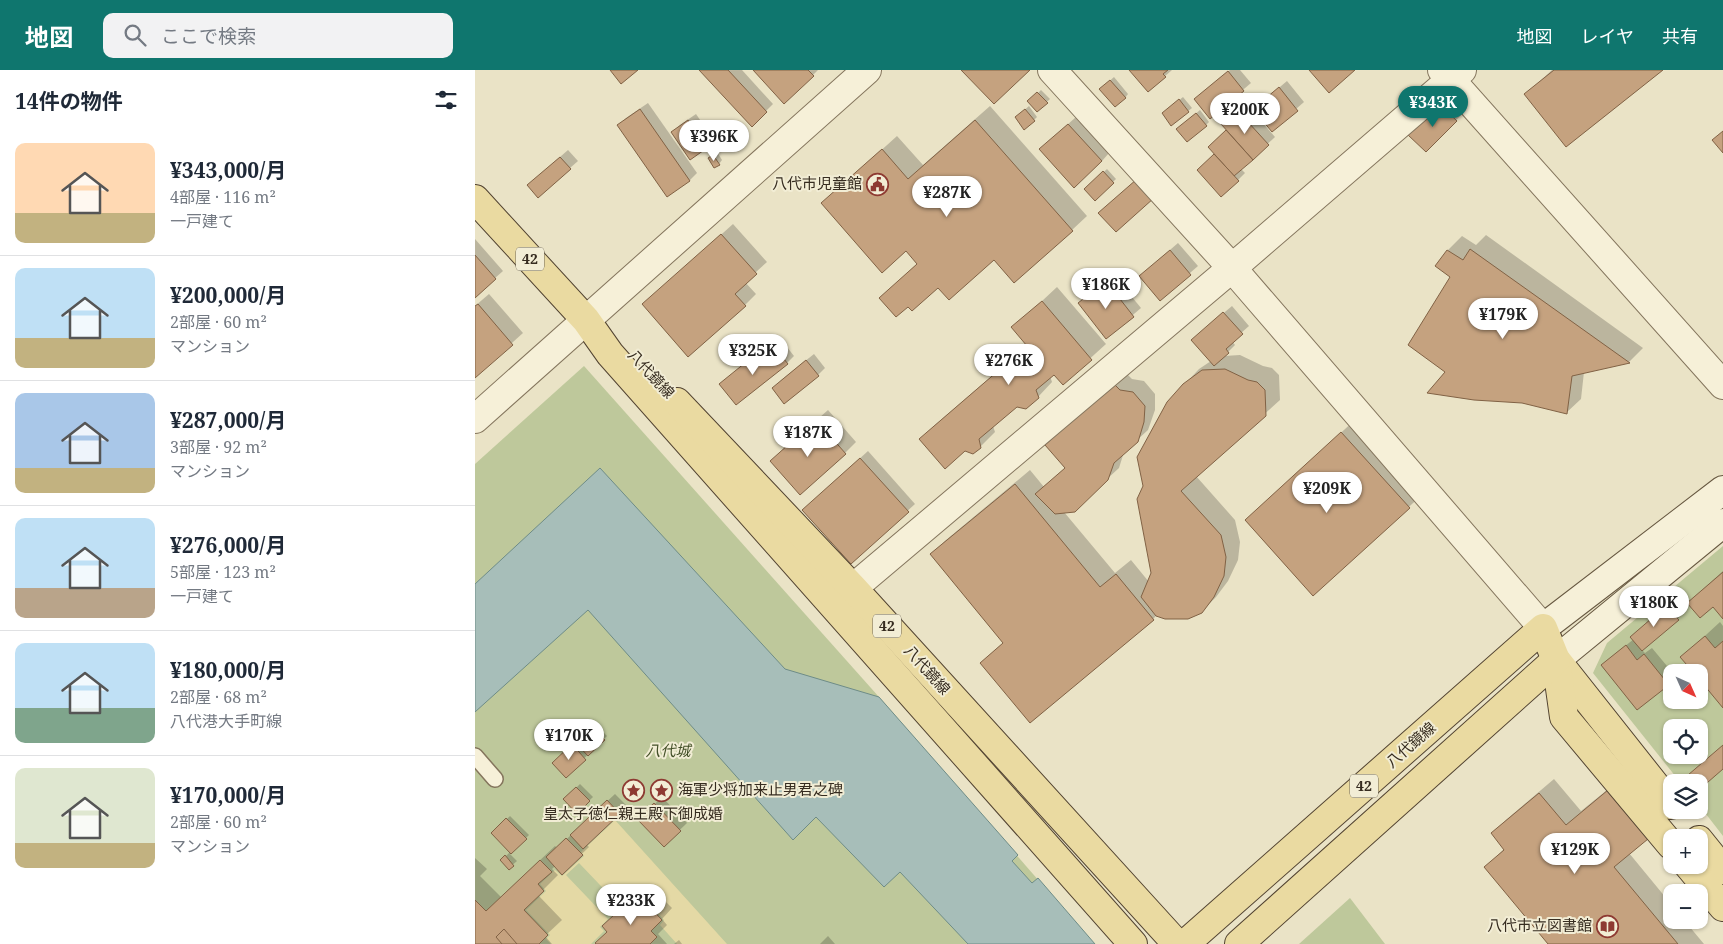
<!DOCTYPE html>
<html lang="ja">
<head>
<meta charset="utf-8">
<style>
  body { margin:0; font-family:"Noto Serif","Noto Sans JP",serif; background:#f2f2f3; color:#1f2937; height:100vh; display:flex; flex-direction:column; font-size:19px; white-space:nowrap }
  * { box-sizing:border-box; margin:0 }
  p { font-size:16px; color:#747a83 }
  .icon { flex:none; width:28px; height:28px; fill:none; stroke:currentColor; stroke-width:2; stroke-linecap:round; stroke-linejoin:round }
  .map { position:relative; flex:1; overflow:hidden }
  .side { display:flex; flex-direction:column; background:#fff; width:475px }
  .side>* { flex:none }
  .needle { width:32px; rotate:135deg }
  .buttons { position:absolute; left:1188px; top:594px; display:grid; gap:10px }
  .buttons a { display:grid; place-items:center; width:45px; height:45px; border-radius:10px; background:#fff; box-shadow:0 1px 4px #0004; font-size:25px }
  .price { position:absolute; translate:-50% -42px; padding:0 11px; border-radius:18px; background:#fff; color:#222; font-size:16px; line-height:32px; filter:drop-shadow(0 1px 2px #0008) }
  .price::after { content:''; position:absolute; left:50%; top:30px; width:15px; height:11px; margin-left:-8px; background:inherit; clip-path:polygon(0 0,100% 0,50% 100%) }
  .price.active { background:#0f766e; color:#fff }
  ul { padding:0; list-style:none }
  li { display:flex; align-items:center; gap:15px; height:125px; padding:0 15px }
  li+li { border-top:1px solid #e0e1e3 }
  li span { display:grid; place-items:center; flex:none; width:140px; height:100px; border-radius:10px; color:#555 }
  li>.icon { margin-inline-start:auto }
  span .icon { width:60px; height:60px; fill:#fffc; stroke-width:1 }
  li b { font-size:21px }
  h2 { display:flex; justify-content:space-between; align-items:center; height:60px; padding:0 15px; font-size:21px }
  header { display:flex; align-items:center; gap:30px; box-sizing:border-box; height:70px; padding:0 25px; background:#0f766e; color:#fff }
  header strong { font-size:24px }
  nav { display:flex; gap:28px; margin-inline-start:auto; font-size:18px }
  .search { width:350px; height:45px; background:#f2f2f3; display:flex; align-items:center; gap:12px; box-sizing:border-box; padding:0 18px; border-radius:10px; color:#747a83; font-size:19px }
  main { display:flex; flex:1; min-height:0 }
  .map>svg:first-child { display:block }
  .green { fill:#bec89b; fill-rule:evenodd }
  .sand { fill:#e4d9a5 }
  .water { fill:#a7beb9; stroke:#6e8c87 }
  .shadow { fill:#0003 }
  .building { fill:#c5a27f; stroke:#816245 }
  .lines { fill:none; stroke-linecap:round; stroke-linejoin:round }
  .service-casing { stroke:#84755d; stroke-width:18 }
  .minor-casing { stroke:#84755d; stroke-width:30 }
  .tertiary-casing { stroke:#84755d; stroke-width:30 }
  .secondary-casing { stroke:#665740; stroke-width:30 }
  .primary-casing { stroke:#524331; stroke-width:30 }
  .service { stroke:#f6f0d8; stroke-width:15 }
  .minor { stroke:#f6f0d8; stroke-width:28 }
  .tertiary { stroke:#f6f0d8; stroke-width:28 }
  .secondary { stroke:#f6f0d8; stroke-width:28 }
  .primary { stroke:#eadaa1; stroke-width:28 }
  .labels { text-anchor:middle; stroke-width:4; stroke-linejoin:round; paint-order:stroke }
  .shield { fill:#f2edd5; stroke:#6e6656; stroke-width:1 }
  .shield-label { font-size:14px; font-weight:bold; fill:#362c20 }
  .poi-label { font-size:15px; fill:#362c20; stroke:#f2edd5; text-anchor:end }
  .street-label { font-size:15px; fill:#362c20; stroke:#f2edd5 }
  .park-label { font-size:15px; font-style:italic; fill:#435028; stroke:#f2edd5 }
</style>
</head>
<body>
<header>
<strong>地図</strong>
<div class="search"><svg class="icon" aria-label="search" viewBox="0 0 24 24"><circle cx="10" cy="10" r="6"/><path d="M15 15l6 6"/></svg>ここで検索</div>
<nav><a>地図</a><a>レイヤ</a><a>共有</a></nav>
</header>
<main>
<section class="side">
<h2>14件の物件<svg class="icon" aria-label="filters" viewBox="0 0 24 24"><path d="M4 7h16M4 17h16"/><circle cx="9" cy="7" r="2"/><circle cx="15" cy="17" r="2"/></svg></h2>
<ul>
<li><span style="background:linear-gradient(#ffd9b3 70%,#c2b280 0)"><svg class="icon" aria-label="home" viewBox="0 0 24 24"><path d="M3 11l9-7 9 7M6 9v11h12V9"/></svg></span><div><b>¥343,000/月</b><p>4部屋 · 116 m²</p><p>一戸建て</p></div></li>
<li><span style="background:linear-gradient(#bfe0f5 70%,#c2b280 0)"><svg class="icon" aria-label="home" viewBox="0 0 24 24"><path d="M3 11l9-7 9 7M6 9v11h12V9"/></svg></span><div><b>¥200,000/月</b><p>2部屋 · 60 m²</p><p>マンション</p></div></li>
<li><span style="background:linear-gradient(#a9c7e8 75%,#c2b280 0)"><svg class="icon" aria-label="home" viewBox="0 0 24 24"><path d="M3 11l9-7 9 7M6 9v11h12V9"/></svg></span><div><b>¥287,000/月</b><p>3部屋 · 92 m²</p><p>マンション</p></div></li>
<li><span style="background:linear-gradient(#bfe0f5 70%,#b9a48a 0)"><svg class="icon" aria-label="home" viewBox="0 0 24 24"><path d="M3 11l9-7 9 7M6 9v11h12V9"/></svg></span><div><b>¥276,000/月</b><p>5部屋 · 123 m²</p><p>一戸建て</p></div></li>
<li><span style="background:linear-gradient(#bfe0f5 65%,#7fa58c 0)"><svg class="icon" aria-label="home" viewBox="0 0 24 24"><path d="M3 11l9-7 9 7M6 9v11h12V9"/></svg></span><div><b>¥180,000/月</b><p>2部屋 · 68 m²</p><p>八代港大手町線</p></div></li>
<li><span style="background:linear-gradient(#dfe7d0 75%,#c2b280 0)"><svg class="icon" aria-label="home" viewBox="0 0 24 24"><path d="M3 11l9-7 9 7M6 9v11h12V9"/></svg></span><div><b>¥170,000/月</b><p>2部屋 · 60 m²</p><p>マンション</p></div></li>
</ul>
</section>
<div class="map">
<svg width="1248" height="874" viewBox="0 0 1248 874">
  <rect width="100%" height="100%" fill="#eae3c6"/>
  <g class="green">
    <polygon points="109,296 404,627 619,874 0,874 0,394"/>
    <path d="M1248 476V766L1224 735V712H1205L1118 603 1132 573ZM1196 602H1224V630H1196ZM1196 658H1224V685H1196Z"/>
    <polygon points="875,828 910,874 824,874"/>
  </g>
  <polygon class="sand" points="140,750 252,874 202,874 185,855 189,850 170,830 161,838 153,830 146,837 104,793 91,805 133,849 125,857 129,861 116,874 76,874 71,869 75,865 51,840 71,821 65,814 80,800 87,806 109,786 106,782"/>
  <polygon class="water" points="125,398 310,599 404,627 543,785 537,791 557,813 563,808 620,874 493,874 425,802 409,817 341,747 318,770 113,540 0,642 0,514"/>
  <g class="shadow">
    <polygon points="226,0 267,0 298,34 291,41"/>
    <polygon points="279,0 343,0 338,5"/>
    <polygon points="656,0 697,0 673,21"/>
    <polygon points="755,0 765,0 776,13 736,47 728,22"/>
    <polygon points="1077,0 1186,0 1051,24"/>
    <polygon points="639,7 653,24 650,28 629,16"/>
    <polygon points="812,11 829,32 797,60 787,32"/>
    <polygon points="566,20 575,29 562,41 554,32"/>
    <polygon points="708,27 717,38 697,54 692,40"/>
    <polygon points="973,28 988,43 951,81 935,65"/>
    <polygon points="173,33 222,103 215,110 193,125 144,55 151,48"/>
    <polygon points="770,33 800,67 766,99 770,103 763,110 731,93 741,84 742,69 752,60 755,47"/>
    <polygon points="515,36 612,146 597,160 519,188 463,216 433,235 406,228 443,193 431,179 348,133 422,66 448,95"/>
    <polygon points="554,36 562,47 559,50 545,44"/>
    <polygon points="725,40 734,52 731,55 706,56"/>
    <polygon points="221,44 239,70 231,77 198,62 205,55"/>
    <polygon points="601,47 634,83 627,91 573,72"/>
    <polygon points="93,80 103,91 95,98 61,108"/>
    <polygon points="242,82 247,90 244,94 235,88"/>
    <polygon points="632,99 641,109 620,129 611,119"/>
    <polygon points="258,154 292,192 270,212 281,224 270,235 169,234"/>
    <polygon points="1011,165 1168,278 1154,292 1109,302 1106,329 1091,343 971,302 977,206 973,180 987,166 1001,175"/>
    <polygon points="0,169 28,201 0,226"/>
    <polygon points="703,173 723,196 685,229 673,199"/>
    <polygon points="639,205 666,238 632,267 612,226"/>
    <polygon points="582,217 631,274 588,313 579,303 575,306 577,312 563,327 542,335 518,356 520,362 505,377 446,369 460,355 553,275 538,258"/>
    <polygon points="14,224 48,263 0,306 0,236"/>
    <polygon points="757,236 774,256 757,271 760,275 749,286 765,285 788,296 797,298 804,305 805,330 721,406 760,450 765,472 763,490 753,511 741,527 726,542 682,545 678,549 506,593 529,572 456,484 471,470 555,400 569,417 591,397 571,375 650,302 657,309 669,311 680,324 680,340 673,360 649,382 644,398 632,409 589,442 640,503 656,490 674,512 677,503 709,315 724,299 736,291 725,263"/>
    <polygon points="308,272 319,286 312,293 246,314 289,278 293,283"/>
    <polygon points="339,284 350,298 343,305 305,311"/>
    <polygon points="353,340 381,372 370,383 308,380"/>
    <polygon points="882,348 949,423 839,524 771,450"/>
    <polygon points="393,381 440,434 376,492 336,433"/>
    <polygon points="1248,501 1248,547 1238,535 1213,533"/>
    <polygon points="1199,529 1210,542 1167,580 1170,583 1177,578 1197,602 1196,611 1193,614 1135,588 1159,569 1164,560"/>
    <polygon points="1245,552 1248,556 1248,636 1224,607 1224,602 1220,602 1207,587"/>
    <polygon points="120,654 132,666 91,706 79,693"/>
    <polygon points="1148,707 1172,768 1154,783 1196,834 1196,850 1209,850 1229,874 1074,874 1011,797 1030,778 1017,763 1032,749 1079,709 1106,741"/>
    <polygon points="105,714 118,727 102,742 90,729"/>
    <polygon points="140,724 152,736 111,774 114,777 87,803 80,796 77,799 83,805 63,825 87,850 70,866 77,874 0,874 0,788 12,799 5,806 26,827 80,776 82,778"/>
    <polygon points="187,727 212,753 189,775 164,749"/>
    <polygon points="35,746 54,765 35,784 42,791 34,798 27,790 35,782 17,763"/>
    <polygon points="165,822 172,830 181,822 197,838 187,849 192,855 183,864 192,874 123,874 134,861 140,845"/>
    <polygon points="353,866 360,874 345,874"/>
    <polygon points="204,870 207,874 199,874"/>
  </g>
  <g class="building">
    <polygon points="135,0 163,0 146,14"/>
    <polygon points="224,0 253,0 292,42 277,57"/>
    <polygon points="278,0 333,0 339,6 309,34"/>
    <polygon points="486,0 555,0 519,34"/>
    <polygon points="654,0 693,0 688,4 691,7 673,22"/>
    <polygon points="834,0 880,0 854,23"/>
    <polygon points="1079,0 1188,0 1091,77 1049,24"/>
    <polygon points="753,1 769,21 735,49 719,29"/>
    <polygon points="635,10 651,28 640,37 624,19"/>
    <polygon points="804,17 823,41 797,62 778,39"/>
    <polygon points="562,22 573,33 562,42 552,31"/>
    <polygon points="704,29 714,42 696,56 687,43"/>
    <polygon points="964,34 982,51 951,82 933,65"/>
    <polygon points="165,39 215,111 192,127 142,55"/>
    <polygon points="550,39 560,51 549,60 540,47"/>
    <polygon points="762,40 794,75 778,90 746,54"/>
    <polygon points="721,43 732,56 712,72 701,59"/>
    <polygon points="213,50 232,78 215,90 196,62"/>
    <polygon points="500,50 598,161 539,213 519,190 474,230 463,218 437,241 433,237 421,247 404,228 442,194 431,181 407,203 346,133 407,79 433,109"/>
    <polygon points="593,54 627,91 599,118 564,79"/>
    <polygon points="751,60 778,90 759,106 733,77"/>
    <polygon points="1248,61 1248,83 1237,70"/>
    <polygon points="739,84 764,111 746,127 722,100"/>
    <polygon points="238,85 245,95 239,98 233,88"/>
    <polygon points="85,87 96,99 63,128 52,115"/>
    <polygon points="628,101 639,113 620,131 609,119"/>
    <polygon points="662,109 679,128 641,162 623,143"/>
    <polygon points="246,164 282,204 260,224 271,236 213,287 167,234"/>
    <polygon points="995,179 1155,293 1097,306 1092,344 1047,333 999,330 952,323 970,302 933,275 975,207 960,196 972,180 988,190"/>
    <polygon points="695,180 716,205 685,231 664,206"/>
    <polygon points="0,185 21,209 0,228"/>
    <polygon points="631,211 659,247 631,269 603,233"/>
    <polygon points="567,231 617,290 588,315 579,305 561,320 564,328 551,339 542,337 504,369 506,378 498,384 490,381 470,399 444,369 552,276 536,257"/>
    <polygon points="3,234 38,275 0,308 0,236"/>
    <polygon points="748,242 768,264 751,279 754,283 739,296 716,270"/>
    <polygon points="300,278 313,294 261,335 244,314 281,284 285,290"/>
    <polygon points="331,290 344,306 309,334 297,318"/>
    <polygon points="750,299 773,310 782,312 790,320 791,346 706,421 746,465 751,487 749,506 739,527 727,543 713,549 690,549 681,546 666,527 676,503 662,429 668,416 662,387 692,332 708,314 727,300"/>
    <polygon points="638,313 645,320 658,322 670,336 669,352 663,372 639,393 633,410 600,442 580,444 560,424 590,398 570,375"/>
    <polygon points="341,350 371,384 325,425 295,391"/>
    <polygon points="866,362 935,438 838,526 770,450"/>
    <polygon points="385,388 434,442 376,494 327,440"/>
    <polygon points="540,414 625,517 641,504 679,550 555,653 505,593 528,573 455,484"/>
    <polygon points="1248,502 1248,549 1238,537 1225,548 1212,533"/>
    <polygon points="1191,536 1204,550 1167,581 1155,567"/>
    <polygon points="1230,566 1240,578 1248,571 1248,638 1224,609 1224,602 1218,602 1205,587"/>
    <polygon points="1151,575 1162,590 1169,584 1194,615 1162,640 1126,595"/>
    <polygon points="116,656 130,670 113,686 100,672"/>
    <polygon points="97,674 111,690 91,708 77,693"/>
    <polygon points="1248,675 1248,699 1225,719 1224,712 1220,712 1213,705"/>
    <polygon points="101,717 115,731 102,744 88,729"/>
    <polygon points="1133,720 1173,769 1139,797 1203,874 1073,874 1009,797 1029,780 1016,763 1064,723 1091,755"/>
    <polygon points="132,730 145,744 108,779 95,765"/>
    <polygon points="179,733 206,761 189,777 162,749"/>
    <polygon points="31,748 52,769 36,784 16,763"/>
    <polygon points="91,768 108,785 87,805 71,787"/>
    <polygon points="30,785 39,796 34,800 25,790"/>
    <polygon points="65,790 77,802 63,814 69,821 49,840 73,865 64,874 0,874 0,830 11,841"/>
    <polygon points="153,832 160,840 170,832 187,850 176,861 182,867 175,874 121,874 120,873 132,862 127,856"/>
    <polygon points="29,859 42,874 27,874 21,867"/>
  </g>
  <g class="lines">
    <defs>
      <polyline id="service" points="0,686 20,709"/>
      <g id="minor">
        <polyline points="577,0 757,198 1068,558"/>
        <polyline points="967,0 1248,315"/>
        <polyline points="378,518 757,198 987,0"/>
      </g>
      <polyline id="tertiary" points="0,349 392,0"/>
      <g id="secondary">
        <polyline points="1068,558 1248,420"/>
        <polyline points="1081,590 1248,453"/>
      </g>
      <g id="primary">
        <polyline points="0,129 111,250 135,284 658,874"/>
        <polyline points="202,332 378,518 702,874"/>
        <polyline points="1082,591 1196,735"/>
        <polyline points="1224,770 1248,800"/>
        <polyline points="1213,795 1248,837"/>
        <polyline points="710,874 1068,558 1081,590 1089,647 1196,775"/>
        <polyline points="764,874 1081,590"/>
      </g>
    </defs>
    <use href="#service" class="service-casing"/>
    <use href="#minor" class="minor-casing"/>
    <use href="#tertiary" class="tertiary-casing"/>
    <use href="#secondary" class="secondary-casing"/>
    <use href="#primary" class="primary-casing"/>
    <use href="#service" class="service"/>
    <use href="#minor" class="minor"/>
    <use href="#tertiary" class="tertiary"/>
    <use href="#secondary" class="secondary"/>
    <use href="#primary" class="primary"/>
  </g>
  <defs>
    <symbol id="civic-ring" viewBox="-11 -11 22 22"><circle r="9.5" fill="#f2edd5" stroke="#8e3a32" stroke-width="1.5"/><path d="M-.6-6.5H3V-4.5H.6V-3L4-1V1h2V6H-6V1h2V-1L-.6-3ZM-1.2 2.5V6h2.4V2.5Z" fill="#8e3a32"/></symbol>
    <symbol id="sight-ring" viewBox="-11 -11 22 22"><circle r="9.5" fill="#f2edd5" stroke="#8e3a32" stroke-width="1.5"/><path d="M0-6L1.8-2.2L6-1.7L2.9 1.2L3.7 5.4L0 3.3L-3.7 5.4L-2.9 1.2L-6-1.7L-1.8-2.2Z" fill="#8e3a32"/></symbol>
    <symbol id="library-ring" viewBox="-11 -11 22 22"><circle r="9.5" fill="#f2edd5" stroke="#8e3a32" stroke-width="1.5"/><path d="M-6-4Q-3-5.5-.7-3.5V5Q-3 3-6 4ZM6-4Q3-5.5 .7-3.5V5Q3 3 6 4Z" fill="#8e3a32"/></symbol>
  </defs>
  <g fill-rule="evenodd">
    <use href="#civic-ring" x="390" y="102" width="25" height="25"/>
    <use href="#sight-ring" x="174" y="708" width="25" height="25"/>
    <use href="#sight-ring" x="146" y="708" width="25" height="25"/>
    <use href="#library-ring" x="1120" y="844" width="25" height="25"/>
  </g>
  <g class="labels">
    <g class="shield">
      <rect x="41" y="177.5" width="28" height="23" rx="4"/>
      <rect x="398" y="544.5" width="28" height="23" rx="4"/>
      <rect x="875" y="704.5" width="28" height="23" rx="4"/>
    </g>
    <g class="shield-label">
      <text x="55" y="194">42</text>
      <text x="412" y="561">42</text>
      <text x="889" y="721">42</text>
    </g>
    <g class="poi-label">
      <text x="387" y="119">八代市児童館</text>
      <text x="203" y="725" text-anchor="start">海軍少将加来止男君之碑</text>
      <text x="158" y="749" text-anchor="middle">皇太子徳仁親王殿下御成婚</text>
      <text x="1117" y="861">八代市立図書館</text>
    </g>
    <g class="street-label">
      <text transform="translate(176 304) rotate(47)" y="5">八代鏡線</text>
      <text transform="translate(452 600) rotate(48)" y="5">八代鏡線</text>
      <text transform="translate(936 675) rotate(-41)" y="5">八代鏡線</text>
    </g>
    <g class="park-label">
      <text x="193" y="686">八代城</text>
    </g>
  </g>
</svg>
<div class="buttons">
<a><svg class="needle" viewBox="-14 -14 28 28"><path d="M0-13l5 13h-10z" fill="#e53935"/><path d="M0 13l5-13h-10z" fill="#747a83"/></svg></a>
<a><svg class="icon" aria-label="locate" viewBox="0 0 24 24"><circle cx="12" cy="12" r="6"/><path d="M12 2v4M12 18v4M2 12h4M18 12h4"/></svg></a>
<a><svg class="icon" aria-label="layers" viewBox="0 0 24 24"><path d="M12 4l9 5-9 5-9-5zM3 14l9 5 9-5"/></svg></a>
<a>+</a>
<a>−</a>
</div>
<b class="price active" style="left:958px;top:58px">¥343K</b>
<b class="price" style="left:770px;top:65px">¥200K</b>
<b class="price" style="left:239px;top:92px">¥396K</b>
<b class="price" style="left:472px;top:148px">¥287K</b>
<b class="price" style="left:631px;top:240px">¥186K</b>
<b class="price" style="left:1028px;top:270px">¥179K</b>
<b class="price" style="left:278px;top:306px">¥325K</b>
<b class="price" style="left:534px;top:316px">¥276K</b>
<b class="price" style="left:333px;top:388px">¥187K</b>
<b class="price" style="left:852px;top:444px">¥209K</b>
<b class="price" style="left:1179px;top:558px">¥180K</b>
<b class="price" style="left:94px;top:691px">¥170K</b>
<b class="price" style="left:1100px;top:805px">¥129K</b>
<b class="price" style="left:156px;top:856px">¥233K</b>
</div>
</main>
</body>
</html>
